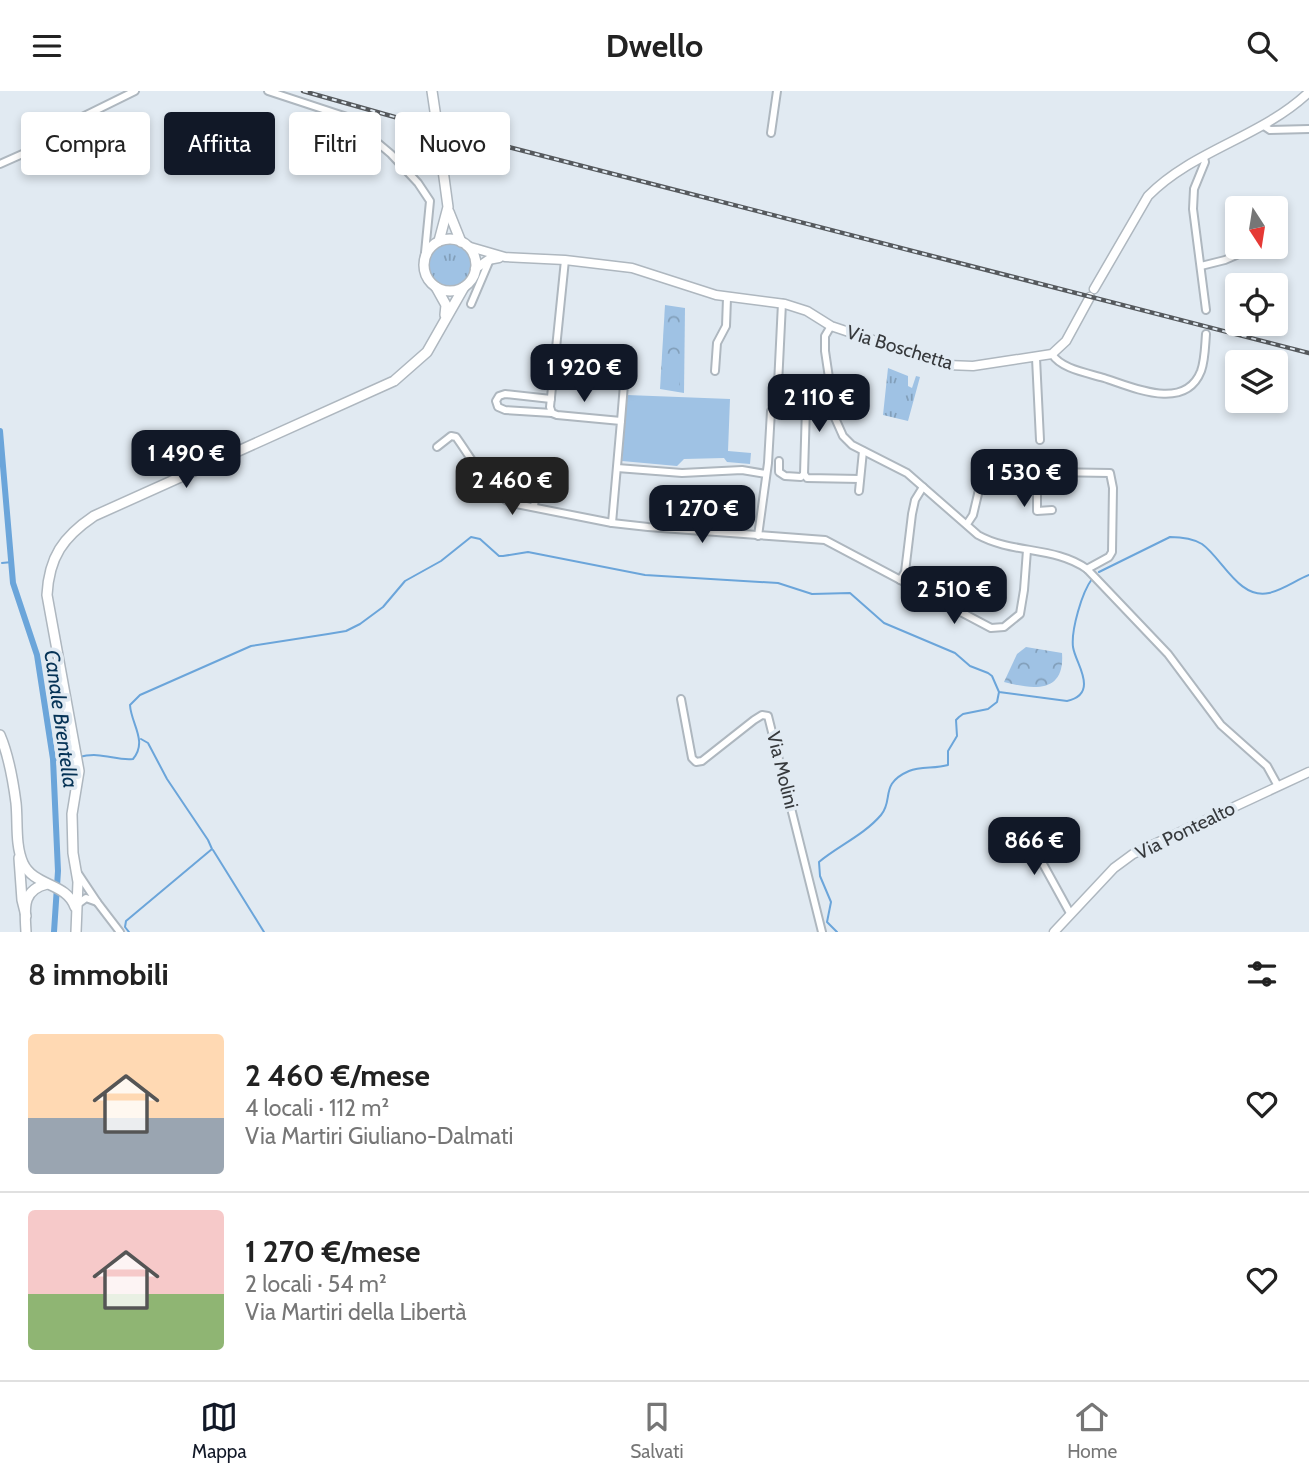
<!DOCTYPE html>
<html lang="it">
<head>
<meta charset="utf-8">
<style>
  body { margin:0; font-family:Cabin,sans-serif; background:#f2f2f2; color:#222; height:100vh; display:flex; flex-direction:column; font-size:26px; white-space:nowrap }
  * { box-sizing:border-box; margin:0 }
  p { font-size:23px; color:#767676 }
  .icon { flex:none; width:38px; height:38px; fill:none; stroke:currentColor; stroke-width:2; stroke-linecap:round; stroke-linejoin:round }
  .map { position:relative; height:841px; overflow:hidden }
  .sheet { display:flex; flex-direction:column; background:#fff; flex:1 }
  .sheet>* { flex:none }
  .banner { position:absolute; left:21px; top:21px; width:700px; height:63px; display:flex; gap:14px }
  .needle { width:46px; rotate:168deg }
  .buttons { position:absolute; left:1225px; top:105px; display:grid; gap:14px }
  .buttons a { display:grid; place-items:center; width:63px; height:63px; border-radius:7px; background:#fff; box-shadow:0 4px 10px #0003; font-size:35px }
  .price { position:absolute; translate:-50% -60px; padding:0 16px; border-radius:14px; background:#111827; color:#fff; font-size:23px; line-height:46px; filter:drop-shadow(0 2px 4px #0008) }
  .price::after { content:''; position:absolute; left:50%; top:42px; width:21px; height:16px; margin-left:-10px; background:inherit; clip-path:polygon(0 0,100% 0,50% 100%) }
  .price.current { background:#222; color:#fff }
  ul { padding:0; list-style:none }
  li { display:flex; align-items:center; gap:21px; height:175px; padding:0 28px }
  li+li { border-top:2px solid #e0e0e0 }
  li span { display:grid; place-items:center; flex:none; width:196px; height:140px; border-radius:7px; color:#555 }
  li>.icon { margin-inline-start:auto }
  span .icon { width:84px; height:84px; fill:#fffc; stroke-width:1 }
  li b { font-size:30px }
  h2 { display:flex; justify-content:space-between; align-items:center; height:84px; padding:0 28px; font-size:30px }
  .tag { padding:0 24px; border-radius:7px; background:#fff; box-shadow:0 4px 10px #0003; font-size:24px; line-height:63px }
  .tag.current { background:#111827; color:#fff }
  header { display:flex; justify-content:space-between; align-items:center; height:91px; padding:0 28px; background:#fff; font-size:32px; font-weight:800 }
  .tab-bar { display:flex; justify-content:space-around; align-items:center; height:98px; border-top:2px solid #e0e0e0; background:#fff; font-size:19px; color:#767676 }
  .tab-bar a { display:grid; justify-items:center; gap:4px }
  .tab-bar .current { color:#111827 }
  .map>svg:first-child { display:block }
  .grass { fill:url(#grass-tufts) }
  .forest { fill:url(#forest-crowns) }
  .garden { fill:#9fc2e4 }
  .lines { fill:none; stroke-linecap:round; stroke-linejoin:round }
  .stream { stroke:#6ba5da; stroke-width:2 }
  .canal { stroke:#6ba5da; stroke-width:6 }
  .minor-casing { stroke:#aeb7bf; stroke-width:10 }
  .tertiary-casing { stroke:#aeb7bf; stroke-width:11 }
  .secondary-casing { stroke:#aeb7bf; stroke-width:12 }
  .minor { stroke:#fff; stroke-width:6 }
  .tertiary { stroke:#fff; stroke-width:8 }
  .secondary { stroke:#fff; stroke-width:9 }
  .rail-casing { stroke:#55595d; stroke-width:4.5 }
  .rail { stroke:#e1eaf2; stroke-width:2; stroke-dasharray:5; stroke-linecap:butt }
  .labels { text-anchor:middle; stroke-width:7; stroke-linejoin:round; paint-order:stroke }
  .street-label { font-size:19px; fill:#36393c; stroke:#e1eaf2 }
  .water-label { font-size:21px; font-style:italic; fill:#063356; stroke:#e1eaf2 }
</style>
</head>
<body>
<header><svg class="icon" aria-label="menu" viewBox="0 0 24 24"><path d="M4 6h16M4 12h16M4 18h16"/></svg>Dwello<svg class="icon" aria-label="search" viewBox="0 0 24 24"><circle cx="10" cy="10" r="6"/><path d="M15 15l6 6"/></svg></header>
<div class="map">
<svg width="1309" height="841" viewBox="0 0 1309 841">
  <defs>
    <pattern id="grass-tufts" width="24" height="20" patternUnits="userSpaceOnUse" patternTransform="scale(1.75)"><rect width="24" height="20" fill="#9fc2e4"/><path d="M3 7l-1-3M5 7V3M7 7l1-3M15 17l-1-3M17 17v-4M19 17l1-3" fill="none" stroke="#829fba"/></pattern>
    <pattern id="forest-crowns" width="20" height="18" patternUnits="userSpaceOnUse" patternTransform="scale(1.75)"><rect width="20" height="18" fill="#9fc2e4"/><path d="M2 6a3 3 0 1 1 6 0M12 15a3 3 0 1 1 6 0" fill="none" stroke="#829fba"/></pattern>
  </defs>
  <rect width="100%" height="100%" fill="#e1eaf2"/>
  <g class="grass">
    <circle cx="450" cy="174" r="22"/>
    <polygon points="888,277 908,285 908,295 912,297 916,285 920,286 908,330 883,324"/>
  </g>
  <g class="forest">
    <polygon points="665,214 685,217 684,302 660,298"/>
    <polygon points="492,381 499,382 497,386 520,388 525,383 533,387 532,407 526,411 503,404 489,384"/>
    <path d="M1026 556 1062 562C1065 602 1034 599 1004 591L1017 563Z"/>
  </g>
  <g class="garden">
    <polygon points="665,269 681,269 679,295 663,295"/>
    <polygon points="627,304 730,308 728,360 751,362 750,373 727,371 724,367 684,368 677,375 622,370"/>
  </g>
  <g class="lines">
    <g class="stream">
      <polyline points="2,472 12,471"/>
      <path d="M1099 481 1170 446C1181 446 1192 447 1202 453 1222 467 1239 509 1269 502 1283 499 1296 489 1309 484"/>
      <path d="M79 666C102 660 115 670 133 668 148 650 131 633 130 614L140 604 251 555 328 543 346 540 360 533 383 516 405 490 441 470 471 446 480 448 499 465H503L528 461 645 484 778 492 812 503 850 502 884 532 955 562 970 575 988 582 992 585 999 601 1067 610C1076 608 1084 604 1084 593 1084 580 1075 568 1073 556 1071 539 1082 501 1092 488"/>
      <polyline points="53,668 64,670 74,667"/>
      <polyline points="213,759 264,841"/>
      <polyline points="129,841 125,836 126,830 212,758 208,749 167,688 148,652 141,648"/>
      <path d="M837 841 827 831 831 811 820 785 819 771C838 755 864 744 881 724 894 709 879 693 909 680 921 675 935 678 948 674V660L957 645 956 629 959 626 963 623 988 618 997 611 999 601"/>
    </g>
    <polyline class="canal" points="0,340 13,492 37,564 53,668 58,780 54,841"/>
    <defs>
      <g id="minor">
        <polyline points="268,0 347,26 391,63 418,92 430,110 424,172"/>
        <polyline points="1264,35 1270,39 1309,38"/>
        <polyline points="771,42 777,0"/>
        <polyline points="1204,67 1205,71 1194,98 1193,118 1206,219"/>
        <polyline points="0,73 36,57 62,36 135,0"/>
        <polyline points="565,169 550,316 552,322 557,324 621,330 612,432"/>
        <polyline points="1201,175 1225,169 1248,159"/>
        <polyline points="471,213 491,166"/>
        <path d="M831 235 825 245V260L835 327 843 345 852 354 907 382 978 444C1012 463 1055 455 1087 478L1168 563 1221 634 1267 675 1278 695"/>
        <path d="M1052 263C1061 278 1088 282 1104 287 1132 296 1185 321 1201 280 1205 269 1205 255 1206 243"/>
        <polyline points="1036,267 1040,349"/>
        <polyline points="715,280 717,252 726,235 727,207"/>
        <polyline points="551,308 505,303 499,305 496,310 498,316 505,319 552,322"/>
        <polyline points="777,314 782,212"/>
        <polyline points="806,316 804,383 807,387 860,388"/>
        <polyline points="621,330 626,269 620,266 612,266 609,290 624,294"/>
        <path d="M437 356 451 345 456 346C470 365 490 402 511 412L612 432 648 436 825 449 991 537 1004 536 1020 523 1024 499 1027 459"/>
        <polyline points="779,370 779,381 785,385 801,386 804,383"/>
        <polyline points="617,377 682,382 742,379 766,383"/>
        <polyline points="1037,380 1037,420 1052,419"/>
        <polyline points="482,381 493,378 532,381 537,388 534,416"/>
        <polyline points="859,400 863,360"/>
        <polyline points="967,433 973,424 983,382 989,380 1110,382 1113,397 1112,461 1109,466 1087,478"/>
        <polyline points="758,445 768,372 771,320 777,314 833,316"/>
        <polyline points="900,489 905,481 912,423 915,409 923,396"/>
        <polyline points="681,608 692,667 696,671 702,670 754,629 762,624 768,625 822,841"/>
        <polyline points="1021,733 1070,822"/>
        <polyline points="77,781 97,811 86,807 78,813"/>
        <polyline points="97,811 120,841"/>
      </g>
      <g id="tertiary">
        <polyline points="467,155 505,166 565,169 632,177 716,204 785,213 807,220 831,235 947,274 973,275 1052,263 1066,250 1090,206"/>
        <polyline points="475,178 488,169 499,167"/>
        <path d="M1094 198 1148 105C1193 59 1262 46 1309 1"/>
        <polyline points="1054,841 1114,777 1133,763 1309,681"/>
      </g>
      <g id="secondary">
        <polyline points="432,0 436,27"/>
        <polyline points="438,42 448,116 439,150"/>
        <polyline points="449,121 461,151"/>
        <circle cx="450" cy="174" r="26"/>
        <polyline points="436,196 446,214 445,224"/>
        <path d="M0 644C9 665 13 689 16 712 18 731 15 754 23 772 34 796 66 791 75 816"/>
        <polyline points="19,767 22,809 26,825"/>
        <path d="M26 841C25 819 21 799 47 793"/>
        <path d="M76 841 78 791 73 762 72 723 79 680 47 504C49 466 63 446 94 425L394 290 427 261 464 196"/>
      </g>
    </defs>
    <use href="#minor" class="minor-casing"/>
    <use href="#tertiary" class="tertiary-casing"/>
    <use href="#secondary" class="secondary-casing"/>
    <use href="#minor" class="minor"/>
    <use href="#tertiary" class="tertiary"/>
    <use href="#secondary" class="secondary"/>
    <defs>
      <polyline id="rail" points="303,0 423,34 1309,262"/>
    </defs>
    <use href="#rail" class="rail-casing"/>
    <use href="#rail" class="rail"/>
  </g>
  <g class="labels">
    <g class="street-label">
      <text transform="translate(900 256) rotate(17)" y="7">Via Boschetta</text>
      <text transform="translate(783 679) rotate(76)" y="7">Via Molini</text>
      <text transform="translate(1185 739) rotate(-26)" y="7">Via Pontealto</text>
    </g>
    <g class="water-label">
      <text transform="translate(61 628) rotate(82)" y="7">Canale Brentella</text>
    </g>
  </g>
</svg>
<div class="buttons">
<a><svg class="needle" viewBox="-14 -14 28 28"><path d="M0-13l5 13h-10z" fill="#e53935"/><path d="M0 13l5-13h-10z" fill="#767676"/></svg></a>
<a><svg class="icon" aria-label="locate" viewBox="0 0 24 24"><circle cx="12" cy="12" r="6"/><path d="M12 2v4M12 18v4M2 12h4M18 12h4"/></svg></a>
<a><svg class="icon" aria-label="layers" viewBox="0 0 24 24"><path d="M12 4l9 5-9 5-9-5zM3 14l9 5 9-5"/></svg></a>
</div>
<b class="price" style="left:584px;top:313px">1 920 €</b>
<b class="price" style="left:819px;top:343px">2 110 €</b>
<b class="price" style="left:186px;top:399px">1 490 €</b>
<b class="price" style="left:1024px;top:418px">1 530 €</b>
<b class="price current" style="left:512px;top:426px">2 460 €</b>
<b class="price" style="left:702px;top:454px">1 270 €</b>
<b class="price" style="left:954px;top:535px">2 510 €</b>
<b class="price" style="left:1034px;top:786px">866 €</b>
<div class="banner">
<a class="tag">Compra</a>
<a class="tag current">Affitta</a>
<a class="tag">Filtri</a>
<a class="tag">Nuovo</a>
</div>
</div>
<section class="sheet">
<h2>8 immobili<svg class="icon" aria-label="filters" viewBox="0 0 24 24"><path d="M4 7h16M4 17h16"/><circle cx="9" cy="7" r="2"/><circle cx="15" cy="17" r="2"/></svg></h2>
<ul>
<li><span style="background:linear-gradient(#ffd9b3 60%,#9aa5b1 0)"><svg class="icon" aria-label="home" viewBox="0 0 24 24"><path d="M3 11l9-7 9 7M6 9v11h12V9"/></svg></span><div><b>2 460 €/mese</b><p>4 locali · 112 m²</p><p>Via Martiri Giuliano-Dalmati</p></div><svg class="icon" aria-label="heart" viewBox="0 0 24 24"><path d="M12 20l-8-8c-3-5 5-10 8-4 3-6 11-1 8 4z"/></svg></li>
<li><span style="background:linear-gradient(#f6c9c9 60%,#8fb573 0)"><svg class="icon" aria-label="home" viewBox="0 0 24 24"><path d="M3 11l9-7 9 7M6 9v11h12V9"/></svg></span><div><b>1 270 €/mese</b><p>2 locali · 54 m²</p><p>Via Martiri della Libertà</p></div><svg class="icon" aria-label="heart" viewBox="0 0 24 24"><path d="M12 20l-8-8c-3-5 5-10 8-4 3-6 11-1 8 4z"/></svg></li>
</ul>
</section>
<nav class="tab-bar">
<a class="current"><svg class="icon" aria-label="map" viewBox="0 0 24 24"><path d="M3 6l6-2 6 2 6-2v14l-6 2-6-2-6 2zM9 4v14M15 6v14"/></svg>Mappa</a>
<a><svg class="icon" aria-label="saved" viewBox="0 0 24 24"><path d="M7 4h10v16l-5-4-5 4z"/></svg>Salvati</a>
<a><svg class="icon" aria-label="home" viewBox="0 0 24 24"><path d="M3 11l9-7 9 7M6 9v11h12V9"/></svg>Home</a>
</nav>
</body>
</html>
